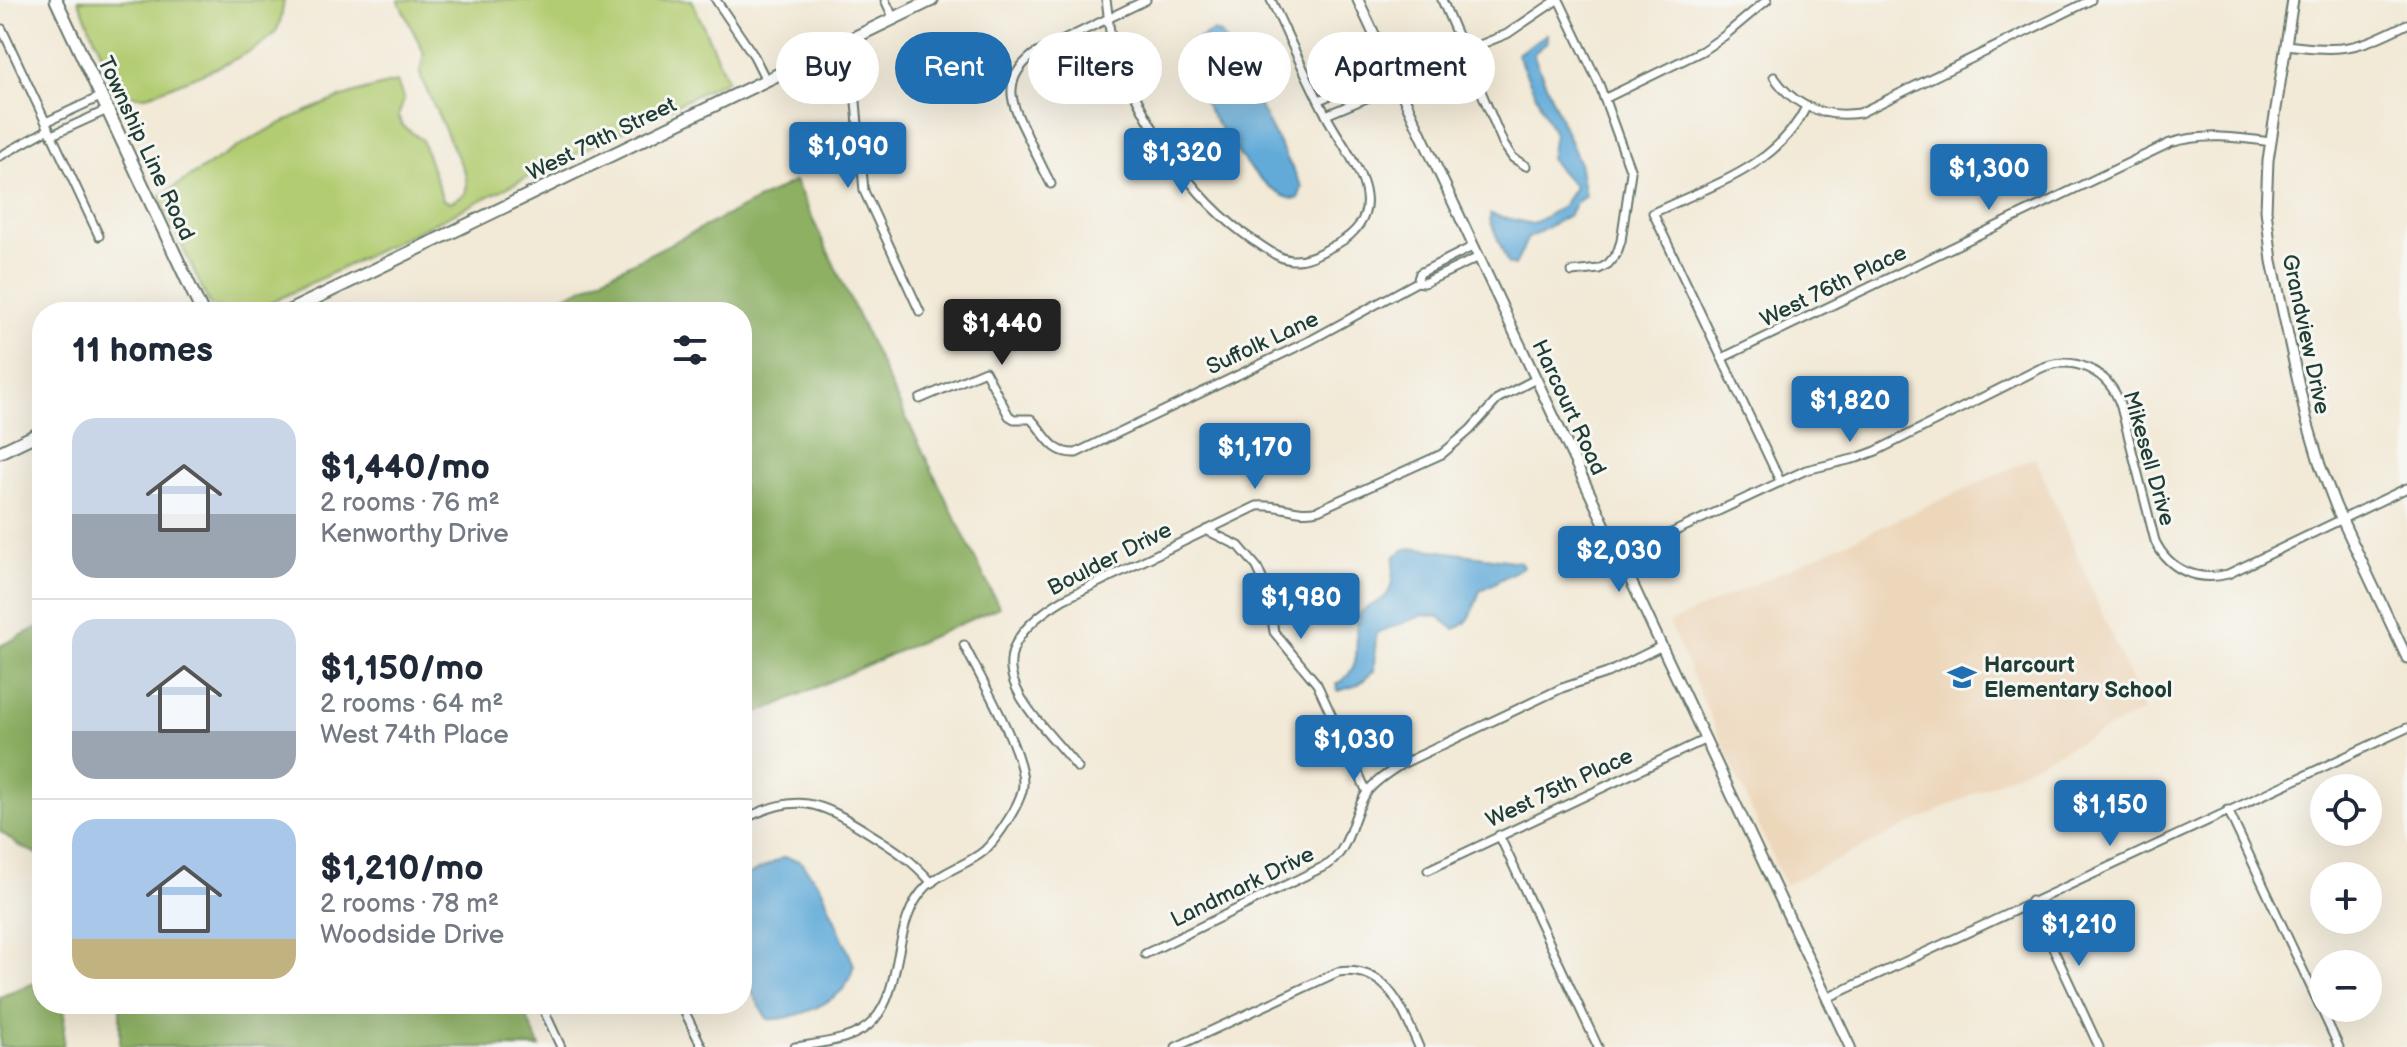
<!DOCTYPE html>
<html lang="en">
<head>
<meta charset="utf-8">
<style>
  body { margin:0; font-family:"Balsamiq Sans",sans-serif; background:#f2f2f3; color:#1f2937; height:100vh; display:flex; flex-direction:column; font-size:30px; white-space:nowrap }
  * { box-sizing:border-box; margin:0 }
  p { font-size:26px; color:#747a83 }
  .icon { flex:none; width:44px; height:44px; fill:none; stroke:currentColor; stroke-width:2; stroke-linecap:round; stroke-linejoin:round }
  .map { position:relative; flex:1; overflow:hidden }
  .drawer { position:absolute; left:32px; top:302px; width:720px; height:712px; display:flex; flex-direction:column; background:#fff; border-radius:32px; box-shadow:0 8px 32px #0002 }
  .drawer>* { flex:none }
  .guide { position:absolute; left:776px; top:32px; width:760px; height:72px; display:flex; gap:16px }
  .controls { position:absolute; left:2310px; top:774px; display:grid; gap:16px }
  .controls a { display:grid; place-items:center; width:72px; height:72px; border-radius:50%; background:#fff; box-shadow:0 8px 32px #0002; font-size:40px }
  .price { position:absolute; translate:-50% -68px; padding:0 18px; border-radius:8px; background:#1f6fb2; color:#fff; font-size:26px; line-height:52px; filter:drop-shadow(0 2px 4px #0008) }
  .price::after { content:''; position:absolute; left:50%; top:48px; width:24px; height:18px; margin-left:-12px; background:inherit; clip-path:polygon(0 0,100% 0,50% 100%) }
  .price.current { background:#222; color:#fff }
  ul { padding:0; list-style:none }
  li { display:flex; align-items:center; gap:24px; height:200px; padding:0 40px }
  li+li { border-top:2px solid #e0e1e3 }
  li span { display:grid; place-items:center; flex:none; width:224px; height:160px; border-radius:24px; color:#555 }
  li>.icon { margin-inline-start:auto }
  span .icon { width:96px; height:96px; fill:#fffc; stroke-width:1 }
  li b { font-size:34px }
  h2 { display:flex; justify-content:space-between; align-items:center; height:96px; padding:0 40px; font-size:34px }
  .tag { padding:0 28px; border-radius:36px; background:#fff; box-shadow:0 8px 32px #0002; font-size:28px; line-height:72px }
  .tag.current { background:#1f6fb2; color:#fff }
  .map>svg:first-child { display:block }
  .built { fill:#edd7bb }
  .green { fill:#b2cc71; stroke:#688452; stroke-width:2 }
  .forest { fill:#8db063; stroke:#56764c; stroke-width:2 }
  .water { fill:#62abd9; stroke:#407486; stroke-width:2 }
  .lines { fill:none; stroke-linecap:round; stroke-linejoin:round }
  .minor-casing { stroke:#69796d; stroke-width:11 }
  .tertiary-casing { stroke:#69796d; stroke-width:13 }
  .secondary-casing { stroke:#69796d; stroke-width:15 }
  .minor { stroke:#fff; stroke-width:7 }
  .tertiary { stroke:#fff; stroke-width:9 }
  .secondary { stroke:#fff; stroke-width:11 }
  .labels { text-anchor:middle; stroke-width:6; stroke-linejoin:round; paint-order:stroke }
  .street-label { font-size:22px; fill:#1f3d34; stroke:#f6f6f2 }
  .poi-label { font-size:22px; font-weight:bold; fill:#1f3d34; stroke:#f6f6f2; text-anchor:start }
</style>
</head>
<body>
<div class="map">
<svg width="2407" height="1047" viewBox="0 0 2407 1047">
  <rect width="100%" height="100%" fill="#f6f6f2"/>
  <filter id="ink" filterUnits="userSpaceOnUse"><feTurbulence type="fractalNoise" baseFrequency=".0125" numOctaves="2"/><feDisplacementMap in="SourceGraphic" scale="16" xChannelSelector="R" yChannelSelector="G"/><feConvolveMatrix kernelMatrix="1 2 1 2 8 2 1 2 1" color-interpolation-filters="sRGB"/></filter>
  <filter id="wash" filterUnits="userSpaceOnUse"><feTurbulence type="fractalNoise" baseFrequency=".006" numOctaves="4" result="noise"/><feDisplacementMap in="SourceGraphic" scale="32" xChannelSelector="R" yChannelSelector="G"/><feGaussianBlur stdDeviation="1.8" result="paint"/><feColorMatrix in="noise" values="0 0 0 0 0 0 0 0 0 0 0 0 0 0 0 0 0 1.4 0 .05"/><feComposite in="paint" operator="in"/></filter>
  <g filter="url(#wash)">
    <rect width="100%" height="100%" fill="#f2e9d6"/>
    <polygon class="built" points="2035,457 2144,711 1785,885 1669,623"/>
    <g class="green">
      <path d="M78 0H284C282 9 282 23 276 31 258 56 177 83 146 96 137 96 130 97 123 90 110 78 87 19 78 0Z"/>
      <path d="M398 0H692L727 80 252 312H227L210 305 159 197C237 146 305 101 397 82L404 100 398 116 403 126 422 140 443 200 451 202 465 194 467 184 465 173 423 82 420 74 424 53Z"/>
    </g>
    <g class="forest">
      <polygon points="795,181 893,391 999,607 742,720 742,312 534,312"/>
      <polygon points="42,625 42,856 19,846 0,831 0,646"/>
      <polygon points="42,980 42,1004 65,1004 63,1047 0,1047 0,997"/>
      <polygon points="120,1004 521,1004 540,1047 120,1047"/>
    </g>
    <g class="water">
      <path d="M1213 31 1222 35 1302 187 1298 199C1258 202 1190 87 1182 52L1185 46Z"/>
      <polygon points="1547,34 1548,41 1533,54 1579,162 1585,196 1576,203 1569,215 1527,239 1515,266 1508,264 1490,220 1490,214 1532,224 1562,207 1575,187 1550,159 1554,134 1517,54"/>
      <path d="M1419 548 1520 562 1523 567 1480 591C1472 609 1474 622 1454 629L1439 617 1424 615 1376 633 1374 671 1358 685 1338 691 1336 684C1363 671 1356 644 1356 618 1364 604 1384 605 1390 589 1394 579 1392 567 1395 556L1405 549Z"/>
      <path d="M784 857 800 861 821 887 854 965C851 975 848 986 839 993 822 1008 789 1021 767 1019L742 974V878Z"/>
    </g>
  </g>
  <g filter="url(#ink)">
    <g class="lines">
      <defs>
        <g id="minor">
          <polyline points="716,0 754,56 766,80"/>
          <polyline points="885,0 894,19"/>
          <path d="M1106 0C1109 16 1108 32 1114 48 1143 121 1188 197 1254 241 1266 248 1278 259 1292 260 1309 261 1323 251 1337 244 1355 234 1369 218 1366 196 1364 171 1337 137 1326 115 1306 77 1289 38 1271 0"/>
          <polyline points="1442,0 1504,145 1513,158 1526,166"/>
          <polyline points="1559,0 1599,84 1631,172 1621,241 1617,253 1608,264 1599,269 1572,272"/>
          <polyline points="2,29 99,236"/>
          <path d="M2286 45C2345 52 2354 50 2407 24"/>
          <polyline points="834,48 856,102 864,191 920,312"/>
          <path d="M1774 77C1795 108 1824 118 1860 113L2091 0"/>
          <polyline points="1395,79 1507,34 1557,0"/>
          <polyline points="1604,99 1702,51 1724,36 1767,0"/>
          <polyline points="1319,100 1391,70"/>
          <polyline points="1326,115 1398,85"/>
          <polyline points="46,122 100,97"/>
          <polyline points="52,135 107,110"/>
          <polyline points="0,156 49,129"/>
          <path d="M1051 184C1042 167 1034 150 1026 133 1010 101 1002 80 1033 55L1146 0"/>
          <polyline points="1417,282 1424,283 1479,257"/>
          <path d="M1722 358 2170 143C2205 133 2235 137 2271 142"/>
          <path d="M920 399 985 371 1009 416 1014 419H1031C1046 434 1051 454 1076 453L1311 340 1417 282 1420 273 1474 246"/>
          <path d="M1780 481 1653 213C1711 185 1776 168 1806 107"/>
          <polyline points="1206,530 1239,546 1257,567 1268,592 1274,632 1317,684 1367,792"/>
          <path d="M1620 557 1806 470 1857 458 1876 451 2039 369C2073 353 2110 371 2121 407L2155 541C2169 570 2197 582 2228 574L2407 488"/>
          <path d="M1078 768C1026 705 964 659 1064 599L1257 506C1279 503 1297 516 1318 510L1442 454 1470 430 1499 398 1536 379"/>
          <polyline points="2228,810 2339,1047"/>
          <path d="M742 820C798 792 819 801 869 833 895 849 912 860 932 883"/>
          <polyline points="1499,835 1598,1047"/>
          <polyline points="1428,870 1706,739"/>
          <polyline points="2031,901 2099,1047"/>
          <path d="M1145 954 1329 864C1352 846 1351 815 1367 792 1376 780 1390 772 1402 764L1562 688 1607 673 1662 646"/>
          <polyline points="1827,998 2407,728"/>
          <polyline points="541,1004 561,1047"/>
          <polyline points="681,1004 702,1047"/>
          <path d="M795 1047C820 1043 856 1041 874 1020 905 985 891 920 927 886 943 871 967 865 984 851 997 839 1023 801 1023 784 1024 752 980 677 964 645"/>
          <path d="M1176 1047 1338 972C1388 965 1402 1009 1419 1047"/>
        </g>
        <g id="tertiary">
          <polyline points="1358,0 1850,1047"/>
          <polyline points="2293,0 2268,160 2266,210 2272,261 2306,418 2320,465 2336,507 2407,658"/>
        </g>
        <g id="secondary">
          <polyline points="56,0 202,312"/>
          <polyline points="287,312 932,0"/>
          <polyline points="0,452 42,432"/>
        </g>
      </defs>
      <use href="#minor" class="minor-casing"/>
      <use href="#tertiary" class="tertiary-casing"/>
      <use href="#secondary" class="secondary-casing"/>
      <use href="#minor" class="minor"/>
      <use href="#tertiary" class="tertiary"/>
      <use href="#secondary" class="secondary"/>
    </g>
  </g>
  <defs>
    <symbol id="school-bare" viewBox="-9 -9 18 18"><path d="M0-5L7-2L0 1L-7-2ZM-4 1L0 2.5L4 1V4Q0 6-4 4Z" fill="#1f6fb2" stroke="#f6f6f2" stroke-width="2.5" paint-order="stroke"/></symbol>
  </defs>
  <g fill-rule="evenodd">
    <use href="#school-bare" x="1942" y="657" width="40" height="40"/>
  </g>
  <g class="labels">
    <g class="street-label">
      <text transform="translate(601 138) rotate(-26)" y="8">West 79th Street</text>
      <text transform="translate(147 148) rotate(65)" y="8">Township Line Road</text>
      <text transform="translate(1833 285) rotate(-26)" y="8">West 76th Place</text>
      <text transform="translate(2307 334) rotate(78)" y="8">Grandview Drive</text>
      <text transform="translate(1262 342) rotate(-25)" y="8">Suffolk Lane</text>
      <text transform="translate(1570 407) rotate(65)" y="8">Harcourt Road</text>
      <text transform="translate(2150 458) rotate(74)" y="8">Mikesell Drive</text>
      <text transform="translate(1109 558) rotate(-27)" y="8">Boulder Drive</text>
      <text transform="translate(1559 787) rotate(-25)" y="8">West 75th Place</text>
      <text transform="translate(1242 886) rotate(-26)" y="8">Landmark Drive</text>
    </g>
    <g class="poi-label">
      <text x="1984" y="672">Harcourt<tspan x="1984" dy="25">Elementary School</tspan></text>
    </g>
  </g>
</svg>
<div class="controls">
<a><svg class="icon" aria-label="locate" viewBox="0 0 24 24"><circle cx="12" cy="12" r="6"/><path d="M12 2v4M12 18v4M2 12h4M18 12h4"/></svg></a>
<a>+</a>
<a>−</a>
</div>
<b class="price" style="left:848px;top:190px">$1,090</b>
<b class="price" style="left:1182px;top:196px">$1,320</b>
<b class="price" style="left:1989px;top:212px">$1,300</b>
<b class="price current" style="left:1002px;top:367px">$1,440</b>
<b class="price" style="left:1850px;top:444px">$1,820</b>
<b class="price" style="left:1255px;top:491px">$1,170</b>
<b class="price" style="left:1619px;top:594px">$2,030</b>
<b class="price" style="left:1301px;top:641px">$1,980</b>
<b class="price" style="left:1354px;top:783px">$1,030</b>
<b class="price" style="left:2110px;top:848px">$1,150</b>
<b class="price" style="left:2079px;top:968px">$1,210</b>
<div class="guide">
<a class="tag">Buy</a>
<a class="tag current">Rent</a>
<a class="tag">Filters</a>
<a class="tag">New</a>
<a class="tag">Apartment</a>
</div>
<section class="drawer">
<h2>11 homes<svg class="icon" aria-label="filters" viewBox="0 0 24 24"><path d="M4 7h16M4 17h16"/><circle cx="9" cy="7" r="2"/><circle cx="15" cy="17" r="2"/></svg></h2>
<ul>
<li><span style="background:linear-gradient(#c9d6e8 60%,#9aa5b1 0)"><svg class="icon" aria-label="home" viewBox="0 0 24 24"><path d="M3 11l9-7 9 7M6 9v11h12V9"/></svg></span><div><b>$1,440/mo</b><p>2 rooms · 76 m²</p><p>Kenworthy Drive</p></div></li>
<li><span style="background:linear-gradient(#c9d6e8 70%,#9aa5b1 0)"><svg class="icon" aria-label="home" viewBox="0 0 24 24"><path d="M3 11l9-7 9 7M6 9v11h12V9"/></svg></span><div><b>$1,150/mo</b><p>2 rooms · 64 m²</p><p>West 74th Place</p></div></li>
<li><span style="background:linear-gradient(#a9c7e8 75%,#c2b280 0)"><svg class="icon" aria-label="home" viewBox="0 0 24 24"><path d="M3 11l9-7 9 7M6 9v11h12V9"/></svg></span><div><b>$1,210/mo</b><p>2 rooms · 78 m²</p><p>Woodside Drive</p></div></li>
</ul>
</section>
</div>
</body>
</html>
